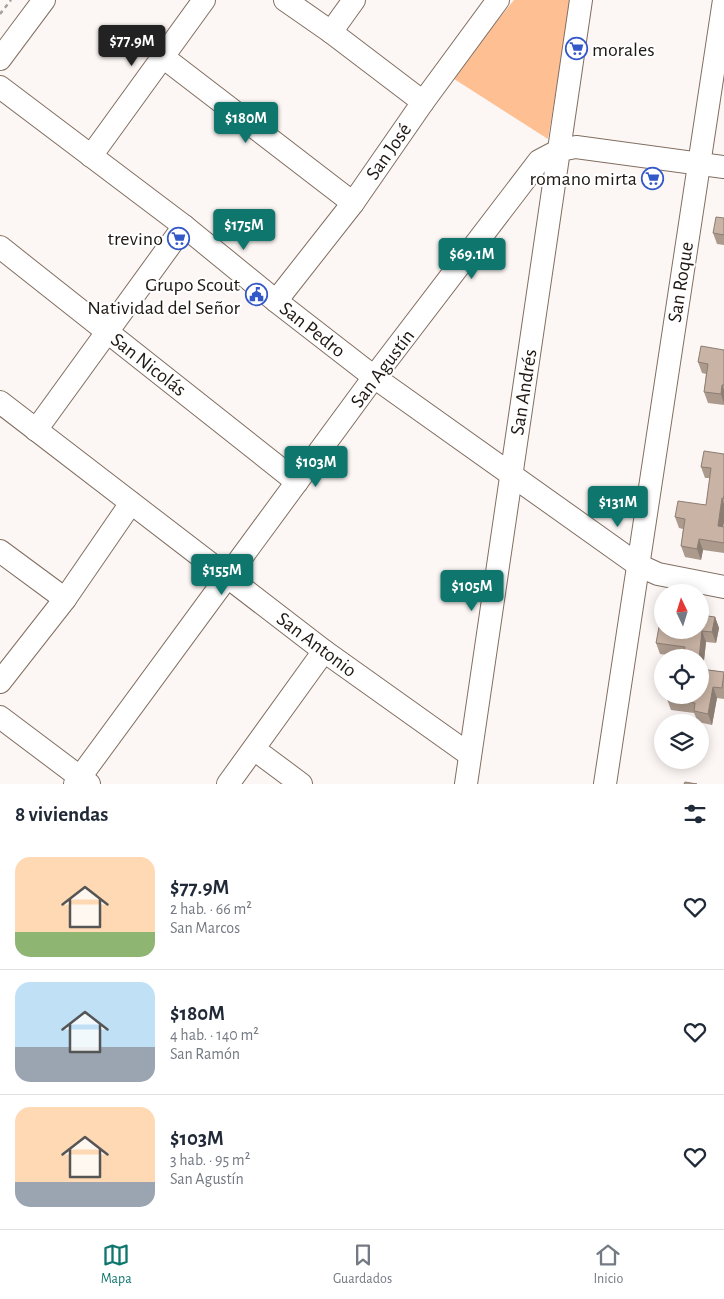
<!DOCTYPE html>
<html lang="es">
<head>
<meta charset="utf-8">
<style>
  body { margin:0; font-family:"Alegreya Sans",sans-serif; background:#f2f2f3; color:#1f2937; height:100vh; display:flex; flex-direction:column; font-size:19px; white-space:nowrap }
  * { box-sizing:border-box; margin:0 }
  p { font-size:16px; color:#747a83 }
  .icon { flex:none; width:28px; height:28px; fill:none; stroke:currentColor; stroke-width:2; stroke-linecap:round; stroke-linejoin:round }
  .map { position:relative; height:784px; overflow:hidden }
  .details { display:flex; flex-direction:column; background:#fff; flex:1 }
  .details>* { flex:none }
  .needle { width:32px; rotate:356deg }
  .tools { position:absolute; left:654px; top:584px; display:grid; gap:10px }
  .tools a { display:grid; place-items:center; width:55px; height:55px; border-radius:50%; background:#fff; box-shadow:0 2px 12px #0003; font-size:25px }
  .price { position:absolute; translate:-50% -42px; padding:0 11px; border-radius:5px; background:#0f766e; color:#fff; font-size:16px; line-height:32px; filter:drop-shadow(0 1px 2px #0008) }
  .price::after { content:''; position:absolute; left:50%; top:30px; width:15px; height:11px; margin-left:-8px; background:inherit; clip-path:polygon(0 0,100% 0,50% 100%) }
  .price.active { background:#222; color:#fff }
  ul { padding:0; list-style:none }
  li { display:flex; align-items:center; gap:15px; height:125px; padding:0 15px }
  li+li { border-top:1px solid #e0e1e3 }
  li span { display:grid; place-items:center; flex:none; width:140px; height:100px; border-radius:15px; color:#555 }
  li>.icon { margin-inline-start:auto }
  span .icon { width:60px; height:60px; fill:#fffc; stroke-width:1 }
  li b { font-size:21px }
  h2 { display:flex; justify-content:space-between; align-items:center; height:60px; padding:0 15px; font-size:21px }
  .tabs { display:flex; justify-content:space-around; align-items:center; height:70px; border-top:1px solid #e0e1e3; background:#fff; font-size:14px; color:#747a83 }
  .tabs a { display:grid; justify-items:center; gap:2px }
  .tabs .active { color:#0f766e }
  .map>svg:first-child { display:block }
  .green { fill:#febf92 }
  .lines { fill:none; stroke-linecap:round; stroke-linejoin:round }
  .minor-casing { stroke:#826e61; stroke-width:24 }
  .path { stroke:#a7a19d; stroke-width:2.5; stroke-dasharray:4 4; stroke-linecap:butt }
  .minor { stroke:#fff; stroke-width:22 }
  .wall { fill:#ac9a8d }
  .shaded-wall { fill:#8c7d73 }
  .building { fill:#c8b3a4; stroke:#8c7d73 }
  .labels { text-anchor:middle; stroke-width:4; stroke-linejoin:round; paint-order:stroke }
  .poi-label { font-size:20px; fill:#1f1712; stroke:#fff; text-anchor:end }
  .street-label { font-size:20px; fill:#1f1712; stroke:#fff }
</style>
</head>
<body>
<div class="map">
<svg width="724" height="784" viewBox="0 0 724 784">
  <rect width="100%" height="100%" fill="#fcf7f4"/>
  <polygon class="green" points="514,0 571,0 548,139 451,77"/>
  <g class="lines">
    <defs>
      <g id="minor">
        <polyline points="285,0 331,32 423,102"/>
        <polyline points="331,32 354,0"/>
        <polyline points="163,57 353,203"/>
        <polyline points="0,59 44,0"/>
        <polyline points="0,87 184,226 276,301 374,377 638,565 658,574 724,587"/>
        <polyline points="91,156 204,0"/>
        <polyline points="0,247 297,482"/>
        <polyline points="276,301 353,203 423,102 498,0"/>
        <polyline points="0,402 324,651 470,755"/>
        <polyline points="36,430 184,226"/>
        <polyline points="0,551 65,599"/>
        <polyline points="0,682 65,599 131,503"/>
        <polyline points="0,717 89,784"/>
        <polyline points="254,749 301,784"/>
        <polyline points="75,784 374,377 539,161 560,150 576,147 724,167"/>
        <polyline points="228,784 324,651"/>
        <polyline points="466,784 581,0"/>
        <polyline points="605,784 724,0"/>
      </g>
    </defs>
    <use href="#minor" class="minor-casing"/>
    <polyline class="path" points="0,14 11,0"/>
    <use href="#minor" class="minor"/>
  </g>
  <g class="wall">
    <polygon points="724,218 724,245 717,244 713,233"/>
    <polygon points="724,350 724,405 708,403 704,392 706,374 702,373 698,362"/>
    <polygon points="724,454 724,522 723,527 724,527 724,553 703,550 701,560 685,557 681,546 683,529 679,528 675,517 706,505 710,478 705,478 701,467"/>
    <polygon points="715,617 719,628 716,643 706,642 703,669 724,672 724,699 717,698 712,725 698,722 694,713 671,710 667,699 700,695 683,657 660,654 656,643 662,630"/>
  </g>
  <g class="shaded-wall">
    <polygon points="722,385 724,390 724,404 721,394"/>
    <polygon points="722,498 724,504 724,522 722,537 718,526"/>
    <polygon points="699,539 703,550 701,560 697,549"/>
    <polygon points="715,617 719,628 716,643 712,632"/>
    <polygon points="702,631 706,642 702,679 700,673 699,658"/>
    <polygon points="713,687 717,698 712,725 708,714"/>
  </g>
  <g class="building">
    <polygon points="716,217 724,218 724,235 713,233"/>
    <polygon points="701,346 724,350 724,385 722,385 721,394 704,392 708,364 698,362"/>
    <polygon points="704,451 724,454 724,495 723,499 722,498 718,526 724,527 724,543 699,539 697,549 681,546 685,519 675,517 678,501 706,505 711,468 701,467"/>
    <polygon points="700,615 715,617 712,632 702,631 699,658 683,658 685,647 656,643 659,627 662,627 662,630 700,630"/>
    <polygon points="700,669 724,672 722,688 713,687 708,714 694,711 695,703 667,699 667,695 700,695"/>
    <polygon points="685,782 697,784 684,784"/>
  </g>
  <defs>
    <symbol id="supermarket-ring" viewBox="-11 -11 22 22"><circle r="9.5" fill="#fff" stroke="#3358c8" stroke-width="1.5"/><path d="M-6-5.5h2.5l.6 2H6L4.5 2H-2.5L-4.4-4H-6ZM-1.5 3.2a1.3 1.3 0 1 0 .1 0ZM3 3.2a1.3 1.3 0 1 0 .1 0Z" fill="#3358c8"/></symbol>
    <symbol id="civic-ring" viewBox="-11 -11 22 22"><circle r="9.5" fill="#fff" stroke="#3358c8" stroke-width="1.5"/><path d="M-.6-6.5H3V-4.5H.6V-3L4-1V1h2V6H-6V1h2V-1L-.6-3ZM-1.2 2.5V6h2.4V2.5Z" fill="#3358c8"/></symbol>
  </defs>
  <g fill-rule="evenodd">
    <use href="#supermarket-ring" x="564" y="36" width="25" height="25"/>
    <use href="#supermarket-ring" x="640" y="166" width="25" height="25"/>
    <use href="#supermarket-ring" x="166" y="226" width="25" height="25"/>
    <use href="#civic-ring" x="244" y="282" width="25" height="25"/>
  </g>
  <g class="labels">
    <g class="poi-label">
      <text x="592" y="56" text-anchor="start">morales</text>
      <text x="637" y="185">romano mirta</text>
      <text x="163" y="245">trevino</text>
      <text x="240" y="291">Grupo Scout<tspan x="240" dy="23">Natividad del Señor</tspan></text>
    </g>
    <g class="street-label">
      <text transform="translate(388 151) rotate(-55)" y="7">San José</text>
      <text transform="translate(680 282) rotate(-81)" y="7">San Roque</text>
      <text transform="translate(313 329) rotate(38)" y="7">San Pedro</text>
      <text transform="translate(149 364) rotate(38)" y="7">San Nicolás</text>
      <text transform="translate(382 368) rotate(-53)" y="7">San Agustín</text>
      <text transform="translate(523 392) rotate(-81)" y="7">San Andrés</text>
      <text transform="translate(317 644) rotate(37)" y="7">San Antonio</text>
    </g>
  </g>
</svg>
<div class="tools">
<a><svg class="needle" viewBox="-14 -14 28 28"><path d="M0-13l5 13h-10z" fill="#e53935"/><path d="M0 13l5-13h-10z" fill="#747a83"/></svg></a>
<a><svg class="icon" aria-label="locate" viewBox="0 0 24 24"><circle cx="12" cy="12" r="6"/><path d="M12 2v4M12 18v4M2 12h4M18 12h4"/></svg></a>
<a><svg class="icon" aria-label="layers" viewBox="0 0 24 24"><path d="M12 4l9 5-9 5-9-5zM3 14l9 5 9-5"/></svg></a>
</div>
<b class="price active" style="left:132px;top:67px">$77.9M</b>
<b class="price" style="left:246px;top:144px">$180M</b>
<b class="price" style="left:244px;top:251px">$175M</b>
<b class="price" style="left:472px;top:280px">$69.1M</b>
<b class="price" style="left:316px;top:488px">$103M</b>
<b class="price" style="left:618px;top:528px">$131M</b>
<b class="price" style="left:222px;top:596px">$155M</b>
<b class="price" style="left:472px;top:612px">$105M</b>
</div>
<section class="details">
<h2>8 viviendas<svg class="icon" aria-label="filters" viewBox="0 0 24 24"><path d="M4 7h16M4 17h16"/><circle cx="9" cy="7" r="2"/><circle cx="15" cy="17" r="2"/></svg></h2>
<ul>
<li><span style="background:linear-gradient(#ffd9b3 75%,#8fb573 0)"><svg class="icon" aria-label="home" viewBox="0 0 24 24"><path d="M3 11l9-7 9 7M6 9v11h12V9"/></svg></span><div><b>$77.9M</b><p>2 hab. · 66 m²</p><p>San Marcos</p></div><svg class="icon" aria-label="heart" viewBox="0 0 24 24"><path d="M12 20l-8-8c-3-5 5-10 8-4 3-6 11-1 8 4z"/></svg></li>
<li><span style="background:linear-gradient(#bfe0f5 65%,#9aa5b1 0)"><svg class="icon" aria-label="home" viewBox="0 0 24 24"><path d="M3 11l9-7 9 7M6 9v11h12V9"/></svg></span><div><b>$180M</b><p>4 hab. · 140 m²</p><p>San Ramón</p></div><svg class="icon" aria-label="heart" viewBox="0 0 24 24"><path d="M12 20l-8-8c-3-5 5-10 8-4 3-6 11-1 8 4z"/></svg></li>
<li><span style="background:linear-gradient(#ffd9b3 75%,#9aa5b1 0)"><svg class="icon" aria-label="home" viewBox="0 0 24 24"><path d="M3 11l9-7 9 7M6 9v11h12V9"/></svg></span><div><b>$103M</b><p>3 hab. · 95 m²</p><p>San Agustín</p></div><svg class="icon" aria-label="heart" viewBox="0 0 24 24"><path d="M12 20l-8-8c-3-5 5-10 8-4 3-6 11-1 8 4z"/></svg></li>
</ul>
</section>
<nav class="tabs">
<a class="active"><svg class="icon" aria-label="map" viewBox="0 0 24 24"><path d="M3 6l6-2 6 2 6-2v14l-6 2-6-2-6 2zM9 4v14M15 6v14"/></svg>Mapa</a>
<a><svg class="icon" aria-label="saved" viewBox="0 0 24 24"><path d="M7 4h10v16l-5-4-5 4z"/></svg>Guardados</a>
<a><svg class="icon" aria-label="home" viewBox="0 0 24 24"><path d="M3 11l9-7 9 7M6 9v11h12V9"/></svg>Inicio</a>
</nav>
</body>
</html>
